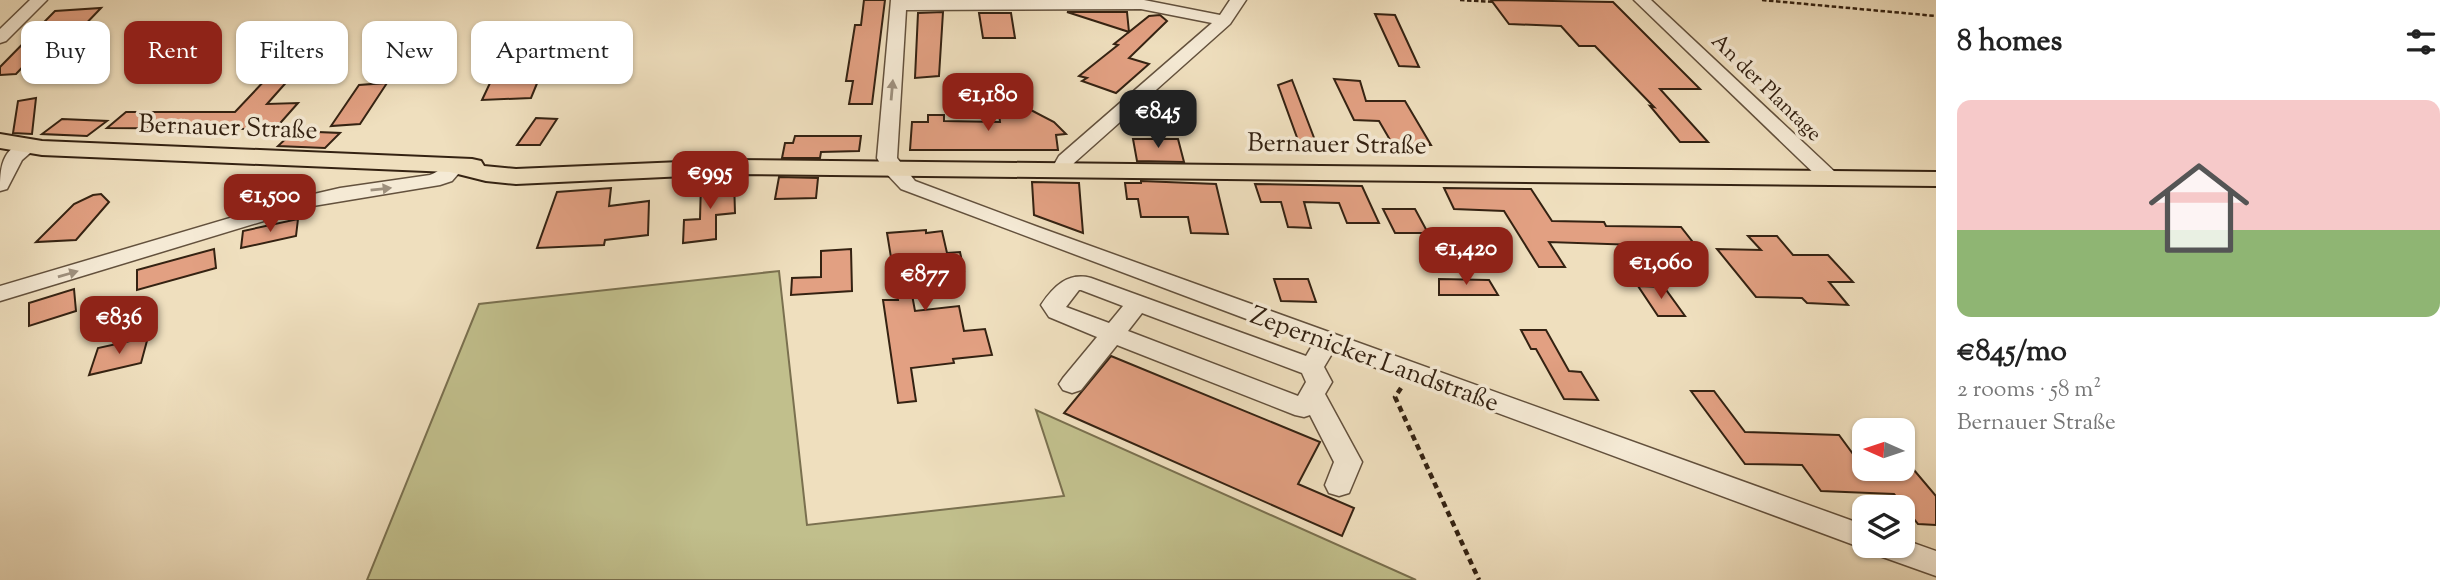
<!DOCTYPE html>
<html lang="en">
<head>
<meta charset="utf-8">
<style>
  body { margin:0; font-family:"Sorts Mill Goudy",serif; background:#f2f2f2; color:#222; height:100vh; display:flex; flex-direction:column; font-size:26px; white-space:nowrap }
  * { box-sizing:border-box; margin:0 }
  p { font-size:23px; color:#767676 }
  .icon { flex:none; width:38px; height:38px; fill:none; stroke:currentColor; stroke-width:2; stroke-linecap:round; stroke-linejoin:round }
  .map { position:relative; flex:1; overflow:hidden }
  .side { display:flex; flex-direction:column; background:#fff; width:525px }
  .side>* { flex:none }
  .hud { position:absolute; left:21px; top:21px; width:665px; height:63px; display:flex; gap:14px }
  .needle { width:46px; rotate:273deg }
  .tools { position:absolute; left:1852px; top:418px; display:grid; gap:14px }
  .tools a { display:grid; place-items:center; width:63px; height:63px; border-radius:14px; background:#fff; box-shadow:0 2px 5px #0004; font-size:35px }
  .price { position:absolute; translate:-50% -60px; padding:0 16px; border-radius:14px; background:#8f2418; color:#fff; font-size:23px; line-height:46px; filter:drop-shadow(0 2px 4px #0008) }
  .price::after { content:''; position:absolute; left:50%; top:42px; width:21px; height:16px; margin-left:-10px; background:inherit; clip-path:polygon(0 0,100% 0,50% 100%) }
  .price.active { background:#222; color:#fff }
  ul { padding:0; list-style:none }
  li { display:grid; align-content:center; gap:14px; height:371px; padding:0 21px }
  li+li { border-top:2px solid #e0e0e0 }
  li span { display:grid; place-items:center; height:217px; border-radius:14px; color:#555 }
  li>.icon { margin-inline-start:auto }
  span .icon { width:126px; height:126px; fill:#fffc; stroke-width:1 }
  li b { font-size:30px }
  h2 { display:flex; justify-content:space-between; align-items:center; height:84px; padding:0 21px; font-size:30px }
  .pill { padding:0 24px; border-radius:14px; background:#fff; box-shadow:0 2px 5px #0004; font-size:24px; line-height:63px }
  .pill.active { background:#8f2418; color:#fff }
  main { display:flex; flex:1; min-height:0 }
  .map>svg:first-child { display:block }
  .green { fill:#c1bf8c; stroke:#7a704f; stroke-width:2 }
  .building { fill:#e2a082; stroke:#342212; stroke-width:2 }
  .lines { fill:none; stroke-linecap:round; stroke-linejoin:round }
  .minor-casing { stroke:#63513d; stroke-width:3 }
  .major-casing { stroke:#342212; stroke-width:4 }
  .path-far1 { stroke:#342212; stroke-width:2.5; stroke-dasharray:4.5 2.5; stroke-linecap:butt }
  .path { stroke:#342212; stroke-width:4.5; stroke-dasharray:6 4.5; stroke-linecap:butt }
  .minor { fill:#f5ead5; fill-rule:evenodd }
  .major { fill:#efdfbe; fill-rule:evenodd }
  .oneway { fill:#9e907d }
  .labels { text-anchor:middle; stroke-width:7; stroke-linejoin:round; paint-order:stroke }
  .far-street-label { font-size:21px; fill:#342212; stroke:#f5ead5 }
  .street-label { font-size:26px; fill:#342212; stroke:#f5ead5 }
</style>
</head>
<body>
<main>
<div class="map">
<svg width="1936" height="580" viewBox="0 0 1936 580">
  <rect width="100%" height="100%" fill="#efdfbe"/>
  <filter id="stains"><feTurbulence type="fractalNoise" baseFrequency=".00286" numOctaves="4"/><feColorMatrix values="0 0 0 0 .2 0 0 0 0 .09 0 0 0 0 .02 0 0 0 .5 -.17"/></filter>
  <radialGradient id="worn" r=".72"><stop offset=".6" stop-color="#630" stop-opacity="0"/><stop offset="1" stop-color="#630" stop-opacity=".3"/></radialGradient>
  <polygon class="green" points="779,271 807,525 1064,496 1036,410 1416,580 367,580 479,304"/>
  <g class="building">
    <polygon points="864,0 885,0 872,104 849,104 853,81 846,81 855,25 861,25"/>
    <polygon points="1491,0 1613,2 1700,89 1660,89 1708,142 1680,142 1650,106 1654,107 1595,46 1579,46 1561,26 1509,24"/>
    <polygon points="101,8 78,32 54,34 16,74 0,75 0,67 55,11"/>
    <polygon points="943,12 939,76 915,78 918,13"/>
    <polygon points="1067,12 1127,12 1129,32 1149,16 1160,15 1167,21 1129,58 1149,64 1116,93 1082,81 1087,78 1079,76 1118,45 1114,44 1129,32"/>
    <polygon points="979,13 1011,13 1015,38 983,38"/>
    <polygon points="1375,14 1395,15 1419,67 1399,66"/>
    <polygon points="291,77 267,104 298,103 275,129 107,128 126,112 235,112 267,78"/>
    <polygon points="1334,79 1360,81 1366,101 1405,101 1431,145 1393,145 1379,121 1354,120"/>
    <polygon points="1292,80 1316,143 1299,143 1278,85"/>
    <polygon points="538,81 531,98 482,100 490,83"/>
    <polygon points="387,83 360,124 331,126 359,85"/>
    <polygon points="36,98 32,134 13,133 18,101"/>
    <polygon points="998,104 1029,109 1054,122 1066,134 1056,135 1058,150 910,150 912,122 928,122 928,115 944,115 944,121 1000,122"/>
    <polygon points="536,118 557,119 540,145 517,145"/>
    <polygon points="62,119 107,121 87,136 42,134"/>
    <polygon points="294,131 340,133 325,148 278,146"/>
    <polygon points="795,136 861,136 859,151 821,152 820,158 782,158 785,143 793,143"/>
    <polygon points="1133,139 1178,139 1184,162 1137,161"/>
    <polygon points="779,177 818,178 816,198 775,199"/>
    <polygon points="734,180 735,213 716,215 716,239 683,243 684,220 700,219 701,183"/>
    <polygon points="1141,181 1216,184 1228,234 1191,233 1188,217 1141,217 1138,199 1127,199 1125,183 1141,183"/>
    <polygon points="1032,182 1079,183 1083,233 1034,215"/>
    <polygon points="1255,184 1362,186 1379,223 1347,223 1339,203 1304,202 1311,228 1288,227 1281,202 1261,202"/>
    <polygon points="611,188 609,206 649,201 648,235 605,240 604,245 537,248 557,192"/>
    <polygon points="1444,188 1531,189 1552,221 1604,222 1606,226 1681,227 1699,250 1641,249 1637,245 1549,242 1565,267 1539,267 1504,211 1454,209"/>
    <polygon points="101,194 109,202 76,240 36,242 74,204 93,195"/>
    <polygon points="1383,209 1415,209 1428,233 1395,233"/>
    <polygon points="298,219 296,236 241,248 243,231"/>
    <polygon points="926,230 926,233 942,231 947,253 960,252 964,271 908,273 915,311 959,306 964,331 985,329 992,355 953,359 954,363 911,368 916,401 898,403 883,300 898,300 887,233"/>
    <polygon points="1748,236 1777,236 1793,255 1828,255 1853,282 1829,282 1848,305 1807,303 1802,298 1756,297 1717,249 1761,250"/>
    <polygon points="214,249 216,268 137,290 137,270"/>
    <polygon points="851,249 852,291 791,295 792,278 821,277 821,251"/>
    <polygon points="1274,279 1308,279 1316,302 1281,301"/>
    <polygon points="1439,279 1489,280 1498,295 1439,295"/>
    <polygon points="1638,286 1664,287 1685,316 1658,316"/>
    <polygon points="74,289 76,311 29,326 29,303"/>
    <polygon points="1521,330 1546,330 1569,371 1581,372 1598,400 1564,399 1536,349 1531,349"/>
    <polygon points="148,337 141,363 89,375 98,348"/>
    <polygon points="1111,356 1320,442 1298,484 1354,508 1342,536 1064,413"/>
    <polygon points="1691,391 1714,391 1745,432 1839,435 1864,469 1914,470 1936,496 1936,525 1918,524 1894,494 1821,491 1802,465 1745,464"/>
  </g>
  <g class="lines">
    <defs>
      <g id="minor">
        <polygon points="30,0 47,0 6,41 0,43 0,29"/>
        <path d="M891 0H1144L1220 15 1230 0H1246L1230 24 1074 163 1068 174H1054L1051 170 1059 156 1212 23 1141 9 906 10 897 158 915 181 1038 227 1864 525V546H1872L1864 549 1854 545 1333 352 1324 367 1332 382 1325 394 1362 462 1349 493 1339 496 1329 493 1325 485 1334 462 1310 415 1304 417 1295 415 1117 345 1081 390 1072 393 1063 390 1059 384 1063 378 1097 337 1049 317 1041 305C1054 286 1068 272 1091 278L1306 356 1313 344 901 189 885 172 877 158ZM1079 290H1081L1123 306 1109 323 1066 307ZM1142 313 1302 373 1306 382 1298 396 1128 331Z"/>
        <polygon points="1634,0 1651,0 1837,174 1840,178 1837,182 1823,182"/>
        <path d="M27 141 37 147 22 160 7 189 0 191C0 169 1 148 27 141Z"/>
        <path d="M455 160 465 166 452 181 440 185 313 206 0 301V286L301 197 340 188 430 175C440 172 445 163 455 160Z"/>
        <polygon points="1902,539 1936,551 1936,576 1877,555 1872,546 1902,546"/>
      </g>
      <polygon id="major" points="0,134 42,141 472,159 481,161 484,166 516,169 728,160 1936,172 1936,186 728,174 516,184 486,181 450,172 42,155 0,148"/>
    </defs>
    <use href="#minor" class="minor-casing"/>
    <use href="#major" class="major-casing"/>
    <g class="path-far1">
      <polyline points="1460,0 1495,2"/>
      <polyline points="1762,0 1936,16"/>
    </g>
    <polyline class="path" points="1401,388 1395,397 1479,580"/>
    <use href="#minor" class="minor"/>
    <use href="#major" class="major"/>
  </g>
  <defs><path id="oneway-solid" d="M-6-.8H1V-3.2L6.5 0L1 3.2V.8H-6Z" transform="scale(1.75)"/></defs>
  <g class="oneway">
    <use href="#oneway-solid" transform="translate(892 90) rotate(-85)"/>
    <use href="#oneway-solid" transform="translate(381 189) rotate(-6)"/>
    <use href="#oneway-solid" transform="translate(68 274) rotate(-16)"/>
  </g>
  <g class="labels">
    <g class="far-street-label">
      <text transform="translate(1767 87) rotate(44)" y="7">An der Plantage</text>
    </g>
    <g class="street-label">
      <text transform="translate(228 126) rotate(2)" y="9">Bernauer Straße</text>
      <text transform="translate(1337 143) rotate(1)" y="9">Bernauer Straße</text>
      <text transform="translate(1375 358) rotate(20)" y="9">Zepernicker Landstraße</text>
    </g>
  </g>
  <rect width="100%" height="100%" filter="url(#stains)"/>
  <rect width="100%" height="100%" fill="url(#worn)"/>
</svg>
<div class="tools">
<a><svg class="needle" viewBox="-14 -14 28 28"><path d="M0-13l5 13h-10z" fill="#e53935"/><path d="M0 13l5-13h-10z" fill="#767676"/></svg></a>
<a><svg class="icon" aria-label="layers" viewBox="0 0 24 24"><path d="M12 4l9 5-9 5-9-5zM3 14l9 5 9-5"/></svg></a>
</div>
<b class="price" style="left:988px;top:133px">€1,180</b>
<b class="price active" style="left:1158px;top:150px">€845</b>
<b class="price" style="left:710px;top:211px">€995</b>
<b class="price" style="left:270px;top:234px">€1,500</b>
<b class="price" style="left:1466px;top:287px">€1,420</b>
<b class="price" style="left:1661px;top:301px">€1,060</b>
<b class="price" style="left:925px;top:313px">€877</b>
<b class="price" style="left:119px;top:356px">€836</b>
<div class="hud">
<a class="pill">Buy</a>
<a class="pill active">Rent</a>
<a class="pill">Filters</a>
<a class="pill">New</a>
<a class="pill">Apartment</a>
</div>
</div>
<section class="side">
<h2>8 homes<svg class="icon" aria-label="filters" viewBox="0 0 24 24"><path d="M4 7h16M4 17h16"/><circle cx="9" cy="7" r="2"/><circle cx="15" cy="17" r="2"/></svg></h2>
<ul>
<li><span style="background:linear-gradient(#f6c9c9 60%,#8fb573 0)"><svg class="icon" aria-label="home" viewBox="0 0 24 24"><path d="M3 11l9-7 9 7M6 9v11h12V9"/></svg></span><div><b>€845/mo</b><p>2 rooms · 58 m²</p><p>Bernauer Straße</p></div></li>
</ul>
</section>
</main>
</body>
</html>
